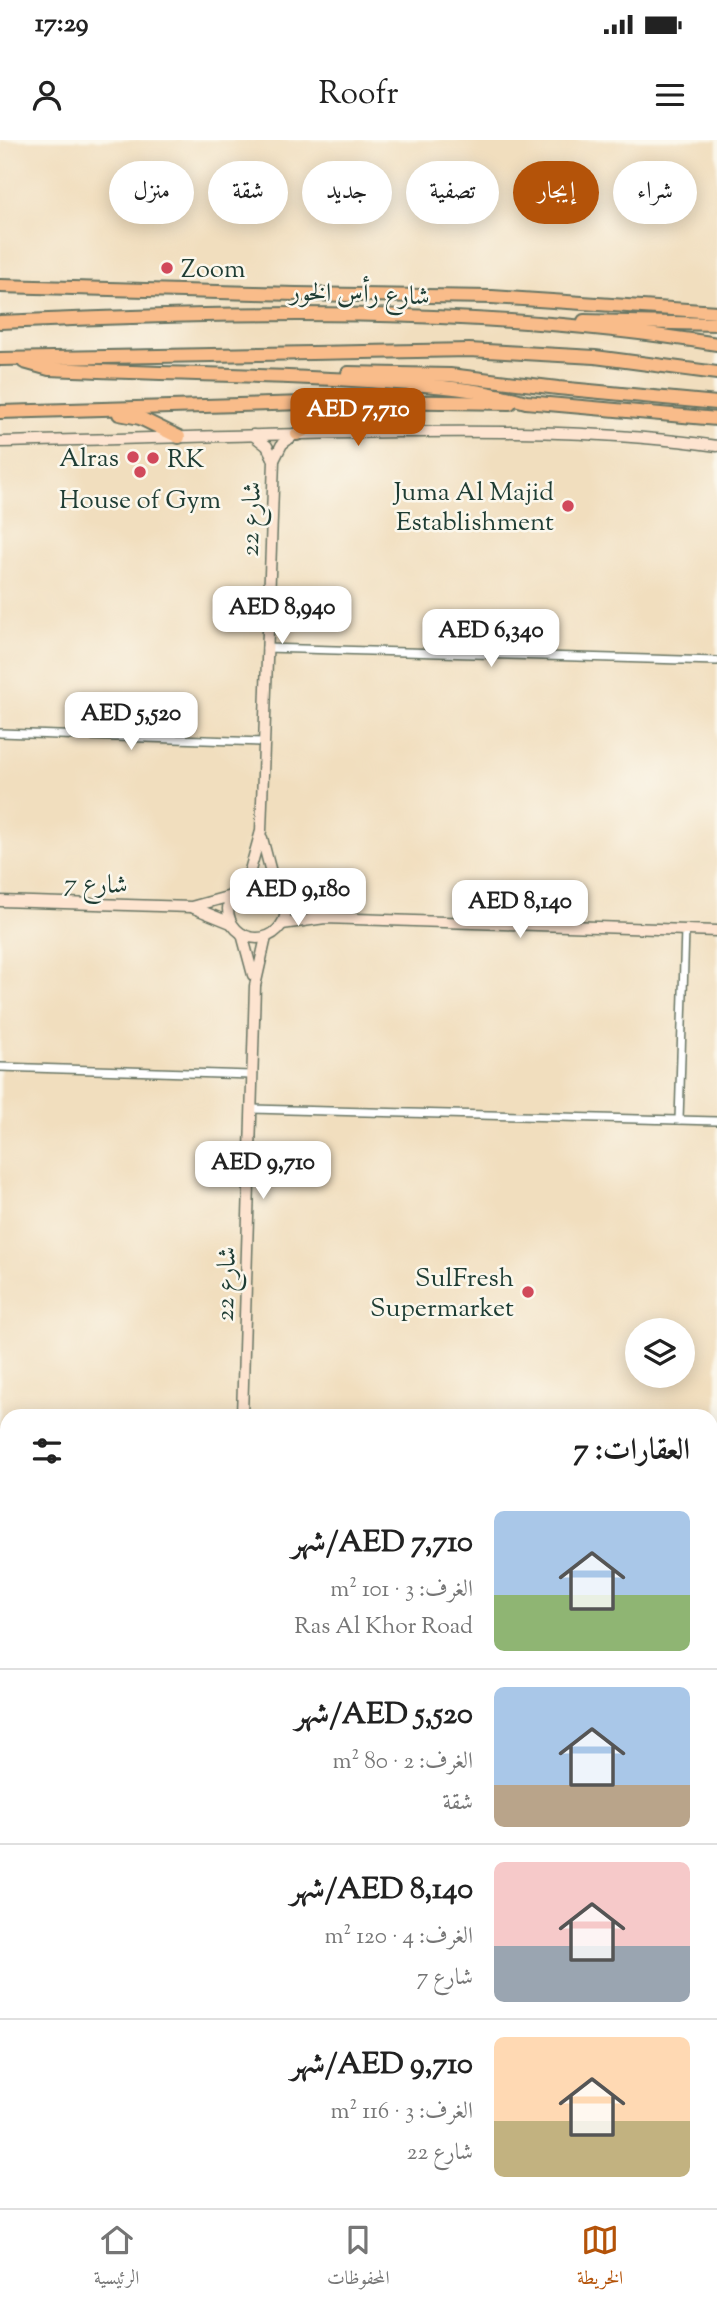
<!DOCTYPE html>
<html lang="ar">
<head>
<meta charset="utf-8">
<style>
  body { margin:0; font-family:"Sorts Mill Goudy",Amiri,serif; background:#f2f2f2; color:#222; direction:rtl; height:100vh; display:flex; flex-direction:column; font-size:26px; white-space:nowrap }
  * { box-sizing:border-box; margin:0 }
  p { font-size:23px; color:#767676 }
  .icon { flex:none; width:38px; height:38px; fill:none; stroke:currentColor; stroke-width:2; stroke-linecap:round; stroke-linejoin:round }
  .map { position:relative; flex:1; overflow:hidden; direction:ltr }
  .panel { position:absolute; left:0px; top:1269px; width:718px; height:800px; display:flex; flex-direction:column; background:#fff; border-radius:21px 21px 0 0; box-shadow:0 4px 18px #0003; direction:rtl }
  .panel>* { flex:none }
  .guide { position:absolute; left:21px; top:21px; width:676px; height:63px; direction:rtl; display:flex; gap:14px }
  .controls { position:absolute; left:625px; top:1178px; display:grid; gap:14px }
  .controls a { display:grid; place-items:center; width:70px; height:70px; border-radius:50%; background:#fff; box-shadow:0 4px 18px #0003; font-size:35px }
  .price { position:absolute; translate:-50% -60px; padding:0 16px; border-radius:14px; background:#fff; color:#222; font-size:23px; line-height:46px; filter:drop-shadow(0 2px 4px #0008) }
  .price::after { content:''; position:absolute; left:50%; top:42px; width:21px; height:16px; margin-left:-10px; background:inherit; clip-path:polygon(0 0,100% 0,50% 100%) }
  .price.current { background:#b45309; color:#fff }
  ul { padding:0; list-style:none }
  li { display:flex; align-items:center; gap:21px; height:175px; padding:0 28px }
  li+li { border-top:2px solid #e0e0e0 }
  li span { display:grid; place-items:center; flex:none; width:196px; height:140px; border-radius:10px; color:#555 }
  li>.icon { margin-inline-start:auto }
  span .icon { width:84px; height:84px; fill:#fffc; stroke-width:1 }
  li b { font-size:30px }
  h2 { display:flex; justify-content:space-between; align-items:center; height:84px; padding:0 28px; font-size:30px }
  .tag { padding:0 24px; border-radius:32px; background:#fff; box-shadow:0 4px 18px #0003; font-size:24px; line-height:63px }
  .tag.current { background:#b45309; color:#fff }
  .status { display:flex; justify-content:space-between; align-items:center; height:49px; padding:0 35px; background:#fff; direction:ltr }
  .status svg { height:19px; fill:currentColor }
  header { display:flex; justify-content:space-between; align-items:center; height:91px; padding:0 28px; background:#fff; font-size:32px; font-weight:600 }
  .tab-bar { display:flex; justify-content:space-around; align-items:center; height:98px; border-top:2px solid #e0e0e0; background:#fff; font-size:19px; color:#767676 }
  .tab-bar a { display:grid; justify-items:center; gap:4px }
  .tab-bar .current { color:#b45309 }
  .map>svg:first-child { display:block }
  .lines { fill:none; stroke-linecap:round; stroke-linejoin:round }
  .street-casing { stroke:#687564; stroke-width:10 }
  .secondary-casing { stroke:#687564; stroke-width:13 }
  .highway-casing { stroke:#687564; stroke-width:16 }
  .street { stroke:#fff; stroke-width:7 }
  .secondary { stroke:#fde4d0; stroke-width:10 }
  .highway { stroke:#f9bc8a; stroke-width:12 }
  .poi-dot { fill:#d1495b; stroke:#fbf7ec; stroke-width:2.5 }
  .labels { text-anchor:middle; stroke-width:5; stroke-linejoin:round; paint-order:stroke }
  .poi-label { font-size:26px; fill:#1f3d34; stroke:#fbf7ec; text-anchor:end }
  .street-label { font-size:26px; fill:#1f3d34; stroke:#fbf7ec }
</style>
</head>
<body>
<div class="status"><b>17:29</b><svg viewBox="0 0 49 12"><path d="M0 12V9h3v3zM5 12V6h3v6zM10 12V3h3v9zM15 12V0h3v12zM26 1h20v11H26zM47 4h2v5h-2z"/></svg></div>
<header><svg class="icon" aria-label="menu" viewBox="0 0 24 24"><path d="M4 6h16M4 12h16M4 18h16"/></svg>Roofr<svg class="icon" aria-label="person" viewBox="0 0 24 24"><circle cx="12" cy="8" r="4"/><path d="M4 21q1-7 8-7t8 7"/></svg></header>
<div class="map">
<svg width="717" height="2068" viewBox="0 0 717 2068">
  <rect width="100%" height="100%" fill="#fbf7ec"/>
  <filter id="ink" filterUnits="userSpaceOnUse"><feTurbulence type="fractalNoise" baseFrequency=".0143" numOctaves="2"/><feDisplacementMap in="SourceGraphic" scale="14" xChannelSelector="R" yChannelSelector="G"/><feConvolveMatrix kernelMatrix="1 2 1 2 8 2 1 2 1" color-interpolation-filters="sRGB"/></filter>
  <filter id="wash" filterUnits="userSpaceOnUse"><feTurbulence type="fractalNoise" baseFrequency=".00686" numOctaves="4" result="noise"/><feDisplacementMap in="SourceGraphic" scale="28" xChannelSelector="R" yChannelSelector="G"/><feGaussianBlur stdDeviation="1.57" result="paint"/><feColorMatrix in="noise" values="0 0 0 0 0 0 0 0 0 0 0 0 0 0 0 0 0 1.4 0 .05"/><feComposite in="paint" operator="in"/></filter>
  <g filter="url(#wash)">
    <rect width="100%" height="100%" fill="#f1debe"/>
  </g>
  <g filter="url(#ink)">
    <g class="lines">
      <defs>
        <g id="street">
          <polyline points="266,508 717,521"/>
          <polyline points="0,593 263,602"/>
          <polyline points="0,927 251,935"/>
          <polyline points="251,969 717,981"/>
          <polyline points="679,980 685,790"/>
          <polyline points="0,1589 7,1589"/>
        </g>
        <g id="secondary">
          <polyline points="253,295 267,306 274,320"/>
          <path d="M0 302C133 299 266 294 399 292 505 291 611 291 717 306"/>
          <polyline points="262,698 274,744"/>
          <circle cx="257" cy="769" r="29"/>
          <polyline points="247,741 261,691 274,320 282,304 295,294"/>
          <polyline points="285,758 321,776"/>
          <polyline points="0,761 191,767 231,756"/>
          <polyline points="194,768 231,783"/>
          <polyline points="282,784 325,778 717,791"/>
          <polyline points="242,794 253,835"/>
          <polyline points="242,1276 255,846 266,797"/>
          <polyline points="0,1756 7,1756"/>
          <polyline points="710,1775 717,1775"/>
          <polyline points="217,2068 218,2062"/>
        </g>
        <g id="highway">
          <polyline points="0,146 296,154 492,157 717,172"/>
          <polyline points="584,181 717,184"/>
          <path d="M0 182C239 171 480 166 717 204"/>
          <polyline points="0,219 469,210 595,217 717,233"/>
          <path d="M24 222 49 229C155 234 262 234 368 241 421 245 475 247 526 262L717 279"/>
          <polyline points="348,233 450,235 558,248 717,263"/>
          <polyline points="0,272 372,261 510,263"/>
          <polyline points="119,274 140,278 179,297"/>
          <polyline points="297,294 315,284 364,264"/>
        </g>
      </defs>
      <use href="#street" class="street-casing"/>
      <use href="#secondary" class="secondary-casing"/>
      <use href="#highway" class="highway-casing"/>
      <use href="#street" class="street"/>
      <use href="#secondary" class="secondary"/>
      <use href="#highway" class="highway"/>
    </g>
  </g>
  <g class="poi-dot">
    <circle cx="167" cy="128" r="7"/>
    <circle cx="133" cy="317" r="7"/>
    <circle cx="153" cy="318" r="7"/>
    <circle cx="140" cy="332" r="7"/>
    <circle cx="568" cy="366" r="7"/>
    <circle cx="528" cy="1152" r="7"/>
  </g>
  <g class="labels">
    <g class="poi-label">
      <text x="181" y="137" text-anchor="start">Zoom</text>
      <text x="119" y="326">Alras</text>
      <text x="167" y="327" text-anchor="start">RK</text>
      <text x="554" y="360">Juma Al Majid<tspan x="554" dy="30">Establishment</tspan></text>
      <text x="140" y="368" text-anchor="middle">House of Gym</text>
      <text x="514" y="1146">SulFresh<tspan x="514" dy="30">Supermarket</tspan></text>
    </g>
    <g class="street-label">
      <text transform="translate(360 153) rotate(2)" y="9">شارع رأس الخور</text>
      <text transform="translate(250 379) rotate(-88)" y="9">شارع 22</text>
      <text transform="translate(96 743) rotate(2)" y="9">شارع 7</text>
      <text transform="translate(225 1144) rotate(-88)" y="9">شارع 22</text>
    </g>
  </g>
</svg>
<div class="controls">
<a><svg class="icon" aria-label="layers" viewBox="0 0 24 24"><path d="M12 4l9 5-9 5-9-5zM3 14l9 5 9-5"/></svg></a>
</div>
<b class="price current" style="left:358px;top:308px">AED 7,710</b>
<b class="price" style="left:282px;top:506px">AED 8,940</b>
<b class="price" style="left:491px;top:529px">AED 6,340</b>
<b class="price" style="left:131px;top:612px">AED 5,520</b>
<b class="price" style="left:298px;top:788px">AED 9,180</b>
<b class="price" style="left:520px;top:800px">AED 8,140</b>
<b class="price" style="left:263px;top:1061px">AED 9,710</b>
<div class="guide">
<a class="tag">شراء</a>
<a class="tag current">إيجار</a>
<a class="tag">تصفية</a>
<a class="tag">جديد</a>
<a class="tag">شقة</a>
<a class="tag">منزل</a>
</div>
<section class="panel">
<h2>العقارات: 7<svg class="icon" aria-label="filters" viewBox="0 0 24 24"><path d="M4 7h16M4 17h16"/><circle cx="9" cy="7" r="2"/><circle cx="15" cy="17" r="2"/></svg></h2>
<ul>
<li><span style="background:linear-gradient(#a9c7e8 60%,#8fb573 0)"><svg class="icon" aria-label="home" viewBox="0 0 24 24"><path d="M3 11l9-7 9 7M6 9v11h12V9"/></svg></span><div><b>AED 7,710/شهر</b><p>الغرف: 3 · 101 m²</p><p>Ras Al Khor Road</p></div></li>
<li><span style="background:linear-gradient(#a9c7e8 70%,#b9a48a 0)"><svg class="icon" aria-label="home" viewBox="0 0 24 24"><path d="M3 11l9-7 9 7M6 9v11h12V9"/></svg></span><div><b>AED 5,520/شهر</b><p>الغرف: 2 · 80 m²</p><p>شقة</p></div></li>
<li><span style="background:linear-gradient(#f6c9c9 60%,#9aa5b1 0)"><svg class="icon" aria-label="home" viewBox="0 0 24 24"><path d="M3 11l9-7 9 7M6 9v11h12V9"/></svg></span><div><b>AED 8,140/شهر</b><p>الغرف: 4 · 120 m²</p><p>شارع 7</p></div></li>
<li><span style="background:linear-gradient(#ffd9b3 60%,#c2b280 0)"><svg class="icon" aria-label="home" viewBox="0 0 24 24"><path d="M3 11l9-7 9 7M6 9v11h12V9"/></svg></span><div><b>AED 9,710/شهر</b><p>الغرف: 3 · 116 m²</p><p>شارع 22</p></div></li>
</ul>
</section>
</div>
<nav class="tab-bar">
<a class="current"><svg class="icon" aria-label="map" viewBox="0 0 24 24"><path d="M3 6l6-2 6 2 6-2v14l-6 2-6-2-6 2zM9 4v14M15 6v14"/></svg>الخريطة</a>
<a><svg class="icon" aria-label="saved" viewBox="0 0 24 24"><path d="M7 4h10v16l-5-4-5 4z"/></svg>المحفوظات</a>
<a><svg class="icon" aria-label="home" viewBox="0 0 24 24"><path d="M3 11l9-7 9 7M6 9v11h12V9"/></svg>الرئيسية</a>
</nav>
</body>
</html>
